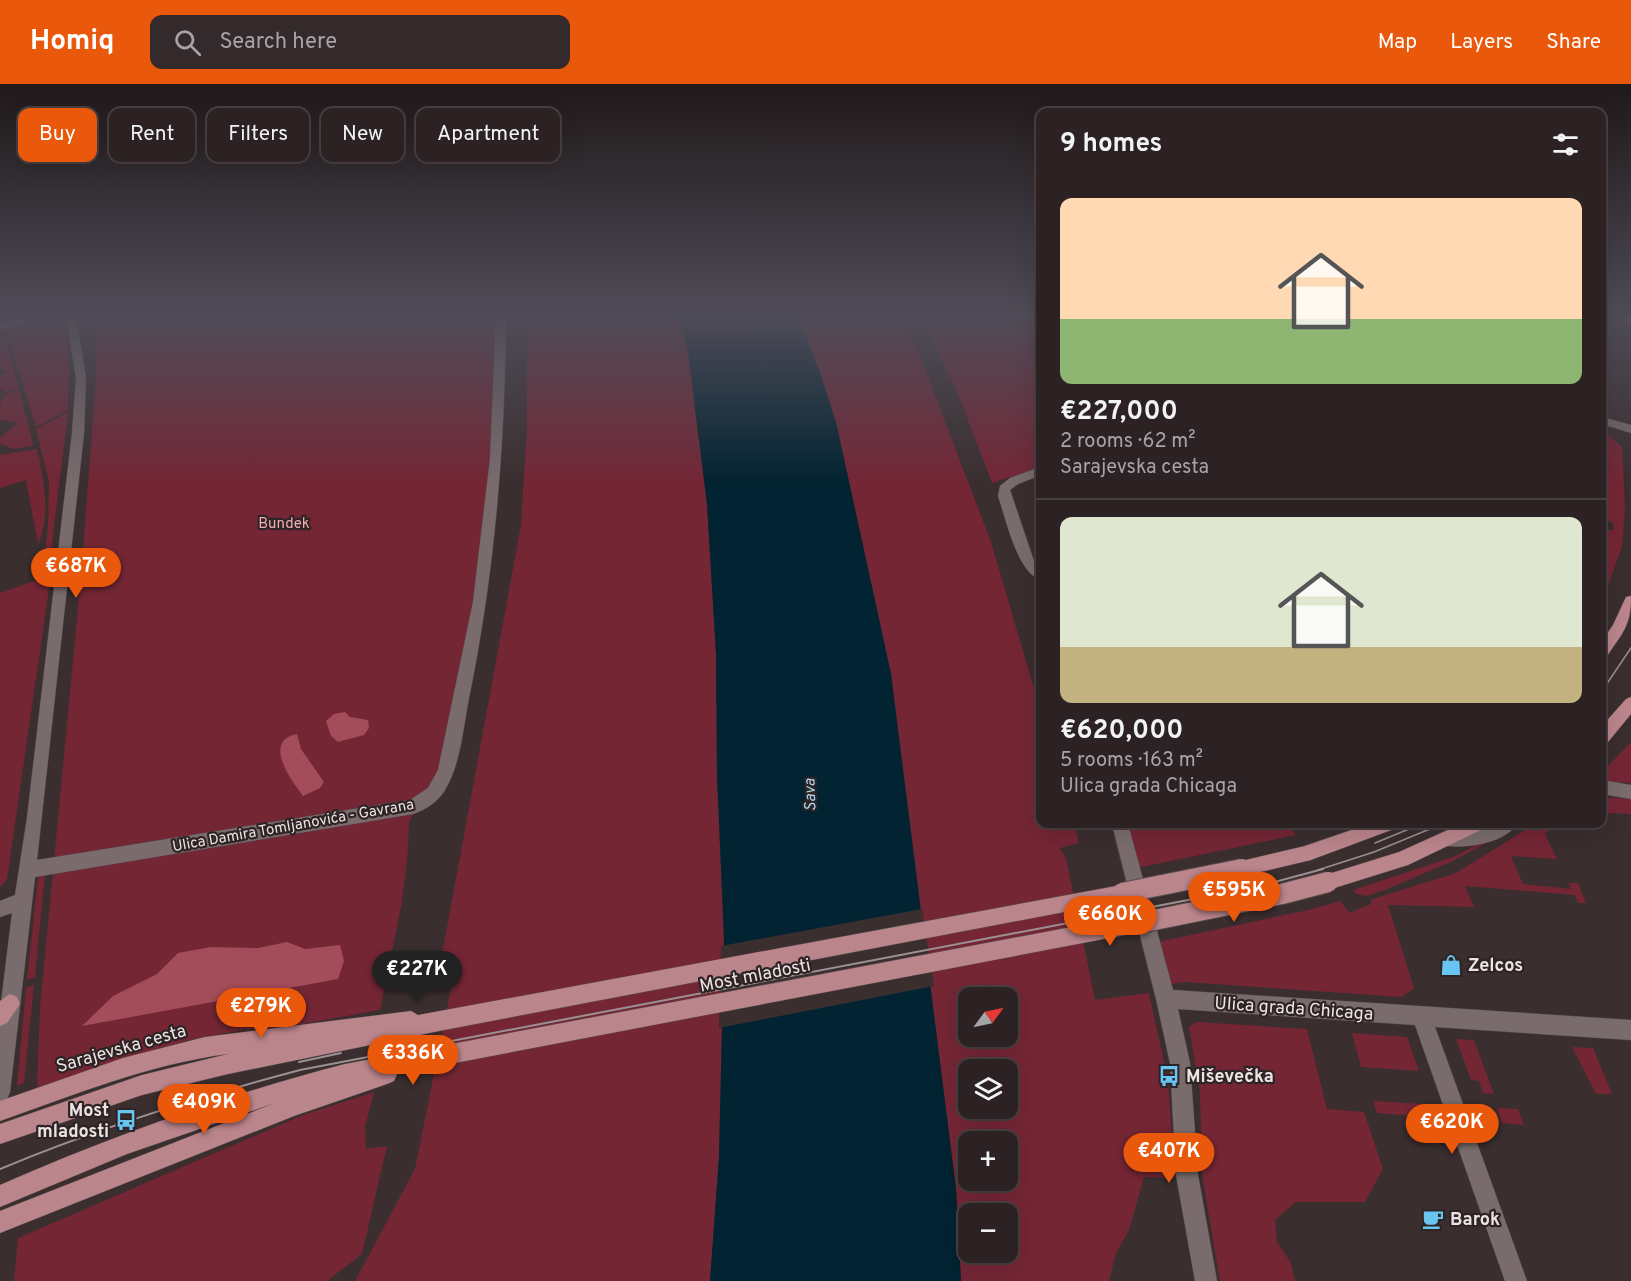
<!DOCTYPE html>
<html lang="en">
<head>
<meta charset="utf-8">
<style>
  body { margin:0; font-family:Overpass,sans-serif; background:#342a2b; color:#f1f3f6; height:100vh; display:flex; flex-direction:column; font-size:22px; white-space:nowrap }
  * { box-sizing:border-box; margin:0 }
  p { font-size:20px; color:#a6a4a6 }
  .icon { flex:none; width:33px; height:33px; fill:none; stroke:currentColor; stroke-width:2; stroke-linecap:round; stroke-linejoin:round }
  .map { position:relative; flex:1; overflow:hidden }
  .side { position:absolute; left:1036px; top:24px; width:570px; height:720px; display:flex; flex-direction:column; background:#2c2223; border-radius:12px; box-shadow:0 6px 24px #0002,0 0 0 2px #483f41 }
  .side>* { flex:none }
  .top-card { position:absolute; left:18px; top:24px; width:570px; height:54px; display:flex; gap:12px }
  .needle { width:39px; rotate:57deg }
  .tools { position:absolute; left:958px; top:903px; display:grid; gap:12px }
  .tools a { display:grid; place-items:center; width:60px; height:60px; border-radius:12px; background:#2c2223; box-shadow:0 6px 24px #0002,0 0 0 2px #483f41; font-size:30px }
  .price { position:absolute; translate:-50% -51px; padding:0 14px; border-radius:21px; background:#ea580c; color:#fff; font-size:20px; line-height:39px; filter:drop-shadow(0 2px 3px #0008) }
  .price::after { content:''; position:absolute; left:50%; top:36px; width:18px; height:14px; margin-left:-9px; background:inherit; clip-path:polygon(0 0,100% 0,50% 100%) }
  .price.on { background:#222; color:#fff }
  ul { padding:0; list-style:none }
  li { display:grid; align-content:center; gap:12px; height:318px; padding:0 24px }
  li+li { border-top:2px solid #483f41 }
  li span { display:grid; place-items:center; height:186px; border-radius:12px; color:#555 }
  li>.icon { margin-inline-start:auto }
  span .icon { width:108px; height:108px; fill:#fffc; stroke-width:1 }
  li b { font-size:26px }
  h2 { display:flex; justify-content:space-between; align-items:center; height:72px; padding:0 24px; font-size:26px }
  .pill { padding:0 21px; border-radius:12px; background:#2c2223; box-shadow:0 6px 24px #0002,0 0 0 2px #483f41; font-size:21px; line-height:54px }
  .pill.on { background:#ea580c; color:#fff }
  header { display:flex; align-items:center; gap:36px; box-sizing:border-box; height:84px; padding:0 30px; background:#ea580c; color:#fff }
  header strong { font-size:28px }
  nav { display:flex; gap:33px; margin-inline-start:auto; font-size:21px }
  .search { width:420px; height:54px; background:#342a2b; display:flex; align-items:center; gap:15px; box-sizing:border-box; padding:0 21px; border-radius:12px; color:#a6a4a6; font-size:22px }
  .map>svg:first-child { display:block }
  .green { fill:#742635; fill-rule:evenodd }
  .forest { fill:#a34c5a }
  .water { fill:#022331 }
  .pier { fill:#3a2e2f }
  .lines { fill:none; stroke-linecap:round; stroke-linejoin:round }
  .minor-casing { stroke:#564b4c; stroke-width:1 }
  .major-casing { stroke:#564b4c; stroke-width:1 }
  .minor { fill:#7a6c6d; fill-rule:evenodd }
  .major { fill:#bb858c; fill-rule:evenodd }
  .tram-far1 { stroke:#9b9192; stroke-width:1.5 }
  .tram { stroke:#9b9192; stroke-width:2 }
  .major-bridge-far1-casing { stroke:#564b4c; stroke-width:16; stroke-linecap:butt }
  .major-bridge-casing { stroke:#564b4c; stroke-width:22; stroke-linecap:butt }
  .major-bridge-far1 { stroke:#bb858c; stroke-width:15 }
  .major-bridge { stroke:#bb858c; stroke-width:20 }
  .labels { text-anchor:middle; stroke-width:4.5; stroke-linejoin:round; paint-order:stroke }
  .park-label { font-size:15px; fill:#f4aab2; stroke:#2f2425 }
  .street-label { font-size:15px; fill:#ece3e4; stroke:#2f2425 }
  .water-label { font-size:16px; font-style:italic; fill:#aad8f0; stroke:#2f2425 }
  .near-poi-label { font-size:18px; font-weight:bold; fill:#ece3e4; stroke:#2f2425; text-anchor:start }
  .near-street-label { font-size:18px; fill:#ece3e4; stroke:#2f2425 }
</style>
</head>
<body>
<header>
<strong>Homiq</strong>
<div class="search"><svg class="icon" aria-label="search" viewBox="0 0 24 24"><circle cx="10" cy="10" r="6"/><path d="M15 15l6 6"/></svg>Search here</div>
<nav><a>Map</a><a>Layers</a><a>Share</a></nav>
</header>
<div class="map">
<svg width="1631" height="1197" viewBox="0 0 1631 1197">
  <rect width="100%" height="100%" fill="#3a2e2f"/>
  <g class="green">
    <polygon points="88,232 500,232 487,419 477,510 437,696 409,737 408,766 402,818 380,926 285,943 243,946 193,955 89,986 37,1004 40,924 81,492 95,309 96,254"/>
    <polygon points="527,232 679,232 688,268 707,420 716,570 717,691 724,855 719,1073 710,1197 355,1197 415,1085 455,885 439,887 521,441 527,343"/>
    <path d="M798 232H901L919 269 991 458 1041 628V740H1074L1079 759 1060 764 1066 774 1095 916 1149 909 1168 997 1175 1094 1144 1093 1129 1146 1116 1169 1109 1197H961L956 1105 891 590 836 338 820 289ZM969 914H1008V952H969ZM969 986H1008V1024H969ZM969 1058H1008V1096H969ZM969 1130H1008V1168H969Z"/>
    <polygon points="921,232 1041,232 1041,383 992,399 958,310"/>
    <path d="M48 233C55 234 61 236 64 242 72 260 68 306 68 326L36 343 7 248 8 244Z"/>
    <polygon points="0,248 4,249 19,304 6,308 0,304 0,293 6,288 5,286 0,285"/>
    <path d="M19 305 33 360V362L13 365 0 359V353L17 340 15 338 0 336C0 314 0 312 19 305Z"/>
    <polygon points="68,328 48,492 51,491 7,795 0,803 0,509 43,494 48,440 49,398 36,345"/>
    <polygon points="1602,348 1607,350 1622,363 1625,423 1622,463 1602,518 1602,483 1608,446 1614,446 1613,439 1602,434"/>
    <path d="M35 365 37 366C44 394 51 433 38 460L26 396 0 404V371Z"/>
    <polygon points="1631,658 1631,699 1602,697 1602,688"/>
    <polygon points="1602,713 1631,715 1631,730 1602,729"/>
    <polygon points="1128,740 1298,740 1289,742 1296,751 1137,784"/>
    <polygon points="1514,740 1521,740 1453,777 1385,806 1366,812 1357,810 1353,806 1456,772"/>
    <polygon points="1535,740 1556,740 1545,750 1557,775 1511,772 1523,800 1571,805 1569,799 1578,799 1586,819 1579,819 1574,811 1465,802 1474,823 1388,821 1414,904 1402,913 1185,898 1171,900 1158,858 1308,826 1341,817 1349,829 1371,820 1371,816 1379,813 1456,789"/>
    <polygon points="45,789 35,893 27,896 38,794"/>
    <polygon points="34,901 24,999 17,1002 26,904"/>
    <polygon points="1196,938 1307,945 1327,1025 1364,1028 1383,1085 1365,1118 1296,1118 1275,1136 1277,1158 1291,1179 1295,1197 1220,1197 1202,1090 1200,1008 1189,943"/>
    <polygon points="1352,949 1407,953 1419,987 1361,983"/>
    <polygon points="1456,955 1474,956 1494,1010 1483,1009 1479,997 1471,996"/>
    <polygon points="1572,963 1593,964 1612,1010 1596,1010"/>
    <polygon points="374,1008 365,1043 366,1065 387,1062 362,1170 327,1197 14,1197 18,1154 303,1031"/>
    <polygon points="1373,1017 1422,1020 1426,1033 1377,1029"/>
    <polygon points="1497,1024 1518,1025 1524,1041 1502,1039"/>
  </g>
  <g class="forest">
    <polygon points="345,628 350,633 368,636 369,644 364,651 338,658 331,652 326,637 334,630"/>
    <path d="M297 650 301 665 324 698 320 704 303 712C291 696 262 657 297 650Z"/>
    <polygon points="287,858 305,865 340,861 344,877 338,895 82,942 113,912 157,890 178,869 211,863 258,864"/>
  </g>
  <polygon class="water" points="679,232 798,232 820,289 836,338 891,590 956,1105 961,1197 710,1197 719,1073 724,855 717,691 716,570 707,420 688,268"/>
  <polygon class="pier" points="922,825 934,902 719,944 721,862"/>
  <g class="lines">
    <defs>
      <g id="minor">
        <polygon points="29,232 46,232 0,246 0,240"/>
        <path d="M66 232H76L86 294 84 349 37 776 410 716 428 704 438 686 473 518 490 375 496 232H506C505 361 495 487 469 614 463 644 461 679 445 706 438 718 425 726 413 730L35 793 10 1008 7 1015 0 1018V927L12 829 0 833V817L15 811 27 734 72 349 76 294Z"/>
        <polygon points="1602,333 1631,341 1631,349 1602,340"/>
        <path d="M1041 383V391L1018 400 1010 406 1034 477 1041 483V496C1017 489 1006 434 998 412L1000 402 1010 394Z"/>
        <polygon points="1602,696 1631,701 1631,715 1602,710"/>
        <polygon points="1112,740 1128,740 1173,906 1631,936 1631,956 1435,943 1527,1197 1505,1197 1415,941 1178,925 1190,979 1198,1091 1217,1197 1195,1197 1176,1091 1170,979 1156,915"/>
        <path d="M1493 740H1516C1508 759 1458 767 1440 760L1437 755 1440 750C1458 743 1476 748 1493 740Z"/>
      </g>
      <g id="major">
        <polygon points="1623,232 1631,232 1631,242 1627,241"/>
        <path d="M1631 512C1631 542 1623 548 1607 572L1602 574V557L1613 541 1626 513Z"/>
        <polygon points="1631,613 1631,630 1608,658 1602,659 1602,642 1626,615"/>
        <polygon points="1369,740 1396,740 1394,745 1308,777 1302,775 1299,769 1302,763"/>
        <polygon points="1461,740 1485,740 1483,745 1408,781 1328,806 1322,804 1319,798 1322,792 1399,768"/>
        <path d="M1122 801 1128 803 1131 809 1128 815 1122 817 444 946 228 990 142 1011 0 1060V1040L142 991 228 970C149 980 74 1011 0 1037V1017L123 974 205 953 411 927 418 931Z"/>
        <path d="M1130 832 1136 835 1139 841 1136 847 1130 850 397 990 394 997 387 1000 294 1032 0 1149V1127L275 1019 127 1070 0 1123V1101C112 1052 226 1011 345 980Z"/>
        <polygon points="10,910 17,913 20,920 7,939 0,942 0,917"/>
      </g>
    </defs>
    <use href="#minor" class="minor-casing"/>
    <use href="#major" class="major-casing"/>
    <use href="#minor" class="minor"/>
    <use href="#major" class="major"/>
    <g class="tram-far1">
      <polyline points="1602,607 1631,564"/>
      <polyline points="1375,759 1414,743"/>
      <polyline points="1318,786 1374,768 1442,740"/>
    </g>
    <g class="tram">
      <polyline points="299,978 341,969"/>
      <path d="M0 1085C98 1044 198 1013 300 986L1256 803 1323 785"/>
    </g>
    <defs>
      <polyline id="major-bridge-far1" points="1236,786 1308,769"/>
      <g id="major-bridge">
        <polyline points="1122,809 1242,785"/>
        <polyline points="1130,841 1282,810 1328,798"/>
      </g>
    </defs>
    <use href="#major-bridge-far1" class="major-bridge-far1-casing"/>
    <use href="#major-bridge" class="major-bridge-casing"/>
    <use href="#major-bridge-far1" class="major-bridge-far1"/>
    <use href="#major-bridge" class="major-bridge"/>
  </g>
  <linearGradient id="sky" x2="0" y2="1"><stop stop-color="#20191a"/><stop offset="0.58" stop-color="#4f4c58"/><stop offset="1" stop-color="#4f4c58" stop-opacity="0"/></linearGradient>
  <rect width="1631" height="400" fill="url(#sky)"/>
  <defs>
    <symbol id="shop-bare" viewBox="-9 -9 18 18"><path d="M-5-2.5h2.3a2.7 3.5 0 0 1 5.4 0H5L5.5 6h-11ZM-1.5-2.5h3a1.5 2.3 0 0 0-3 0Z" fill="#68c4f0" stroke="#2f2425" stroke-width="2.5" paint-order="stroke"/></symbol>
    <symbol id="bus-bare" viewBox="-9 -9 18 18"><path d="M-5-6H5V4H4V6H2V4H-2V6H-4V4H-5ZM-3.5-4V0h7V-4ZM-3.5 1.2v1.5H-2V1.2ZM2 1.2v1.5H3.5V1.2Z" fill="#68c4f0" stroke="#2f2425" stroke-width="2.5" paint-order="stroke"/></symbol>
    <symbol id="cafe-bare" viewBox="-9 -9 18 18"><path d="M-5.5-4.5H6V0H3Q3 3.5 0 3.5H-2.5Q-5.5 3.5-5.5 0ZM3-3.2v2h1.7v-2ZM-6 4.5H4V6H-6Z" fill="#68c4f0" stroke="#2f2425" stroke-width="2.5" paint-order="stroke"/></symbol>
  </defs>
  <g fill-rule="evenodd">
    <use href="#shop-bare" x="1436" y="866" width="30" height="30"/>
    <use href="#bus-bare" x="1154" y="977" width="30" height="30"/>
    <use href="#bus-bare" x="111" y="1021" width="30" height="30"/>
    <use href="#cafe-bare" x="1418" y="1120" width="30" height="30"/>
  </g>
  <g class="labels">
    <g class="park-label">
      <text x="284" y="444">Bundek</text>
    </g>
    <g class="street-label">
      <text transform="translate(293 741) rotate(-10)" y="5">Ulica Damira Tomljanovića - Gavrana</text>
    </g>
    <g class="water-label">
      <text transform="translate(809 711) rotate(-92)" y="6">Sava</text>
    </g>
    <g class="near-poi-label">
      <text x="1468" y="887">Zelcos</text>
      <text x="1186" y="998">Miševečka</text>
      <text x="109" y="1032" text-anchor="end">Most<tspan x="109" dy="21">mladosti</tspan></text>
      <text x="1450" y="1141">Barok</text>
    </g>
    <g class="near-street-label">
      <text transform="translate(755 891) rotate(-11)" y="6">Most mladosti</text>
      <text transform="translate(1294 924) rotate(4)" y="6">Ulica grada Chicaga</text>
      <text transform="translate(121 964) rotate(-16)" y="6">Sarajevska cesta</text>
    </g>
  </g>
</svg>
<div class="tools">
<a><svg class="needle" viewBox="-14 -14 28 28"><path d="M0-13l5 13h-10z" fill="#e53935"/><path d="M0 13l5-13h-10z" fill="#a6a4a6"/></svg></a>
<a><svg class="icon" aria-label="layers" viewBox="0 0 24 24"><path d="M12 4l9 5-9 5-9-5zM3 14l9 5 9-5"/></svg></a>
<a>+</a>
<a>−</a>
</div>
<b class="price" style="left:76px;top:515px">€687K</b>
<b class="price" style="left:1234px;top:839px">€595K</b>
<b class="price" style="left:1110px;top:863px">€660K</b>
<b class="price on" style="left:417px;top:918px">€227K</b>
<b class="price" style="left:261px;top:955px">€279K</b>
<b class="price" style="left:413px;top:1002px">€336K</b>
<b class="price" style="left:204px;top:1051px">€409K</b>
<b class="price" style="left:1452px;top:1071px">€620K</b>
<b class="price" style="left:1169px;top:1100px">€407K</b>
<div class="top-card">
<a class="pill on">Buy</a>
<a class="pill">Rent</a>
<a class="pill">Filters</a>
<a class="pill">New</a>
<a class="pill">Apartment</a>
</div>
<section class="side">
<h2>9 homes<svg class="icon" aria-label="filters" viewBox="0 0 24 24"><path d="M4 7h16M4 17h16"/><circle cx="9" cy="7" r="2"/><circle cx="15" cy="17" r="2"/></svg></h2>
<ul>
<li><span style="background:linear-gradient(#ffd9b3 65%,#8fb573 0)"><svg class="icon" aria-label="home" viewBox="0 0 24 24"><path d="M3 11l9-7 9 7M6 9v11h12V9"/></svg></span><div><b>€227,000</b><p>2 rooms · 62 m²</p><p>Sarajevska cesta</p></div></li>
<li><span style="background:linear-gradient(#dfe7d0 70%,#c2b280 0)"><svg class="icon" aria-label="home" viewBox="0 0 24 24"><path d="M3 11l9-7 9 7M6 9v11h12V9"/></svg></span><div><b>€620,000</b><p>5 rooms · 163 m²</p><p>Ulica grada Chicaga</p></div></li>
</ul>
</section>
</div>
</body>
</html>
